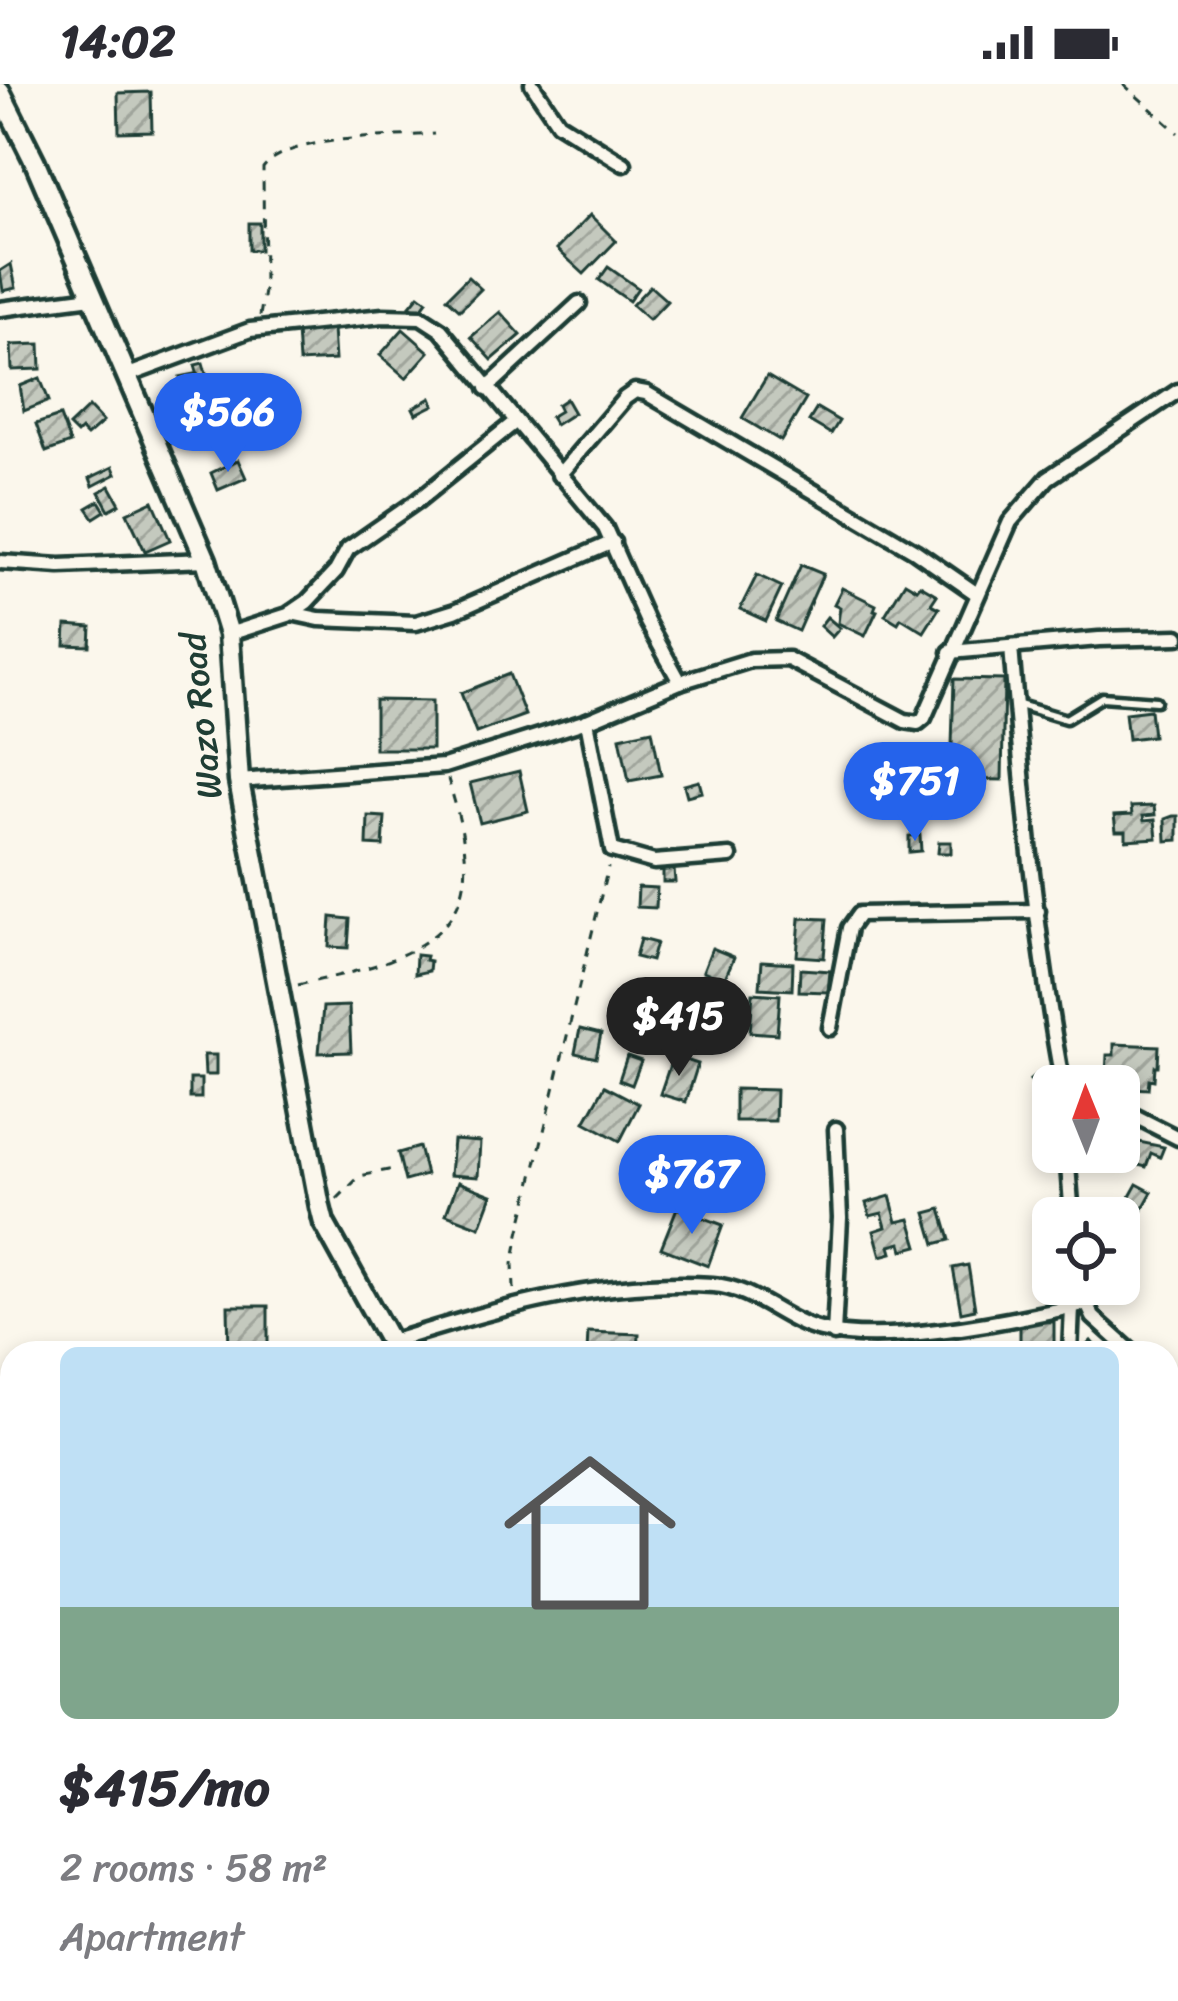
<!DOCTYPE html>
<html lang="en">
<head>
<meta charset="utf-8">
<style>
  body { margin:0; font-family:Sriracha,sans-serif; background:#f2f2f3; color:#2b2b33; height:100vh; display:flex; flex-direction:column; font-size:45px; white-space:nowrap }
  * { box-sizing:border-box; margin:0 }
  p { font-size:39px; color:#7c7c81 }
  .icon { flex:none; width:66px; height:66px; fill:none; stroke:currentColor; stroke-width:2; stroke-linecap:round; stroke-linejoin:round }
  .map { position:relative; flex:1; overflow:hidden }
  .drawer { position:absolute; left:0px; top:1257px; width:1179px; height:660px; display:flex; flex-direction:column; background:#fff; border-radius:36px 36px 0 0; box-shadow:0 6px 18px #0003 }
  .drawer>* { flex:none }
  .needle { width:78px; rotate:359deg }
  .controls { position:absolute; left:1032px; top:981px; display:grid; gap:24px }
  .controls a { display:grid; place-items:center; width:108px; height:108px; border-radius:18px; background:#fff; box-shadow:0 6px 18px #0003; font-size:60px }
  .price { position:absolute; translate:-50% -102px; padding:0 27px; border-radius:42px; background:#2563eb; color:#fff; font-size:39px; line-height:78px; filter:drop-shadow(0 3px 6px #0008) }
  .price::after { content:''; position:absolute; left:50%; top:72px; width:36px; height:27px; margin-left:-18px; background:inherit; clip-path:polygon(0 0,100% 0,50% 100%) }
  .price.on { background:#222; color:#fff }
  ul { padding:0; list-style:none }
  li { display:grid; align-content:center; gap:24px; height:636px; padding:0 60px }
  li span { display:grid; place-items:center; height:372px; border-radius:18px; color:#555 }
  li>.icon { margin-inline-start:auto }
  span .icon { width:216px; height:216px; fill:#fffc; stroke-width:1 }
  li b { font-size:51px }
  .status { display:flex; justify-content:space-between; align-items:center; height:84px; padding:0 60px; background:#fff; direction:ltr }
  .status svg { height:33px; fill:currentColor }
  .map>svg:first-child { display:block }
  .building { fill:url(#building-hatch); stroke:#1f3d34; stroke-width:3 }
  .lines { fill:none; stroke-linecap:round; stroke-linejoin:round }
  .lane-casing { stroke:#1f3d34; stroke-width:15 }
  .street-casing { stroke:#1f3d34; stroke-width:21 }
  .secondary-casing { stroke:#1f3d34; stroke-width:27 }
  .path { stroke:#1f3d34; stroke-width:3; stroke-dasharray:9 9; stroke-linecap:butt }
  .lane { stroke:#fbf7ec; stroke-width:6 }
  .street { stroke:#fbf7ec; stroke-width:12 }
  .secondary { stroke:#fbf7ec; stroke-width:18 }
  .labels { text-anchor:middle; stroke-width:9; stroke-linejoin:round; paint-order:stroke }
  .street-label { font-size:36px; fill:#1f3d34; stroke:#fbf7ec }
</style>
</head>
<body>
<div class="status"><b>14:02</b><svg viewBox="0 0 49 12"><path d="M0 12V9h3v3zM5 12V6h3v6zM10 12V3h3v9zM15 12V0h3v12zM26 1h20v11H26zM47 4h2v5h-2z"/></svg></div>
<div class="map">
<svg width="1178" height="1917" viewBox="0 0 1178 1917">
  <defs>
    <pattern id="building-hatch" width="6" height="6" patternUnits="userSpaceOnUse" patternTransform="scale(3)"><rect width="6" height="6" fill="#c4c9be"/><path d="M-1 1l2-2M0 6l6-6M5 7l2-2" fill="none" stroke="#9fa49b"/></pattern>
  </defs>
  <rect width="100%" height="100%" fill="#fbf7ec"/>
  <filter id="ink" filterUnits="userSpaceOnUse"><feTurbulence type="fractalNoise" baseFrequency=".00833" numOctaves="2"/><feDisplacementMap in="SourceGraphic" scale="24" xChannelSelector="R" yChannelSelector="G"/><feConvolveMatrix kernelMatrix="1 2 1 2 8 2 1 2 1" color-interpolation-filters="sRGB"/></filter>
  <g filter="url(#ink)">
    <g class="building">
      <polygon points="151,8 152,47 119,48 118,9"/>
      <polygon points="590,131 616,157 584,190 557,165"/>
      <rect x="249" y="139" width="11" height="27"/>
      <polygon points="11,180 16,204 3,207 0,187"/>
      <polygon points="608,183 638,204 629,217 599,196"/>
      <polygon points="468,193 481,205 460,226 447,214"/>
      <polygon points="650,202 667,217 649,236 632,221"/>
      <polygon points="419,211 427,217 419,228 410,222"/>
      <polygon points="500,228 521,251 492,276 471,253"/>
      <polygon points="333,245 335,276 299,278 297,247"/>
      <polygon points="403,245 429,268 406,294 380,271"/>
      <polygon points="40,260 41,285 12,286 11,261"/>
      <polygon points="203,279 209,300 201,302 195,281"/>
      <polygon points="195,290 198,302 183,305 180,293"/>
      <polygon points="767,292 806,315 781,357 742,334"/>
      <polygon points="40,294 49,317 24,327 20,302"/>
      <polygon points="431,314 434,321 416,330 413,324"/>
      <polygon points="566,315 574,329 555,341 550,333 560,327 557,321"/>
      <polygon points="89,323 103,338 87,352 81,346 77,350 69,342"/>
      <polygon points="817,324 839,337 831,350 809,337"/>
      <polygon points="253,325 258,334 249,339 254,348 242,355 235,344 241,341 237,335"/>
      <polygon points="60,332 70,359 46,368 36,340"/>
      <polygon points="238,376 246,394 218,406 211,389"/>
      <polygon points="113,383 116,390 93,402 90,394"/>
      <polygon points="110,402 120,420 109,426 99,408"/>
      <polygon points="99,417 105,427 94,434 87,424"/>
      <polygon points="153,417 170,456 145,467 127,429"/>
      <polygon points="801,481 823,490 798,547 776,537"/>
      <polygon points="757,491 782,503 766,537 740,525"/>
      <polygon points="905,498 917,505 920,501 937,511 931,520 939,524 924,548 901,534 898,539 885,531"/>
      <polygon points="842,504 876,521 874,526 877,527 865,552 838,539 840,523 834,520"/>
      <polygon points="827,533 840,544 832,553 820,542"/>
      <polygon points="66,541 91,543 90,562 65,561"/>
      <polygon points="509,590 525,631 476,649 461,609"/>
      <polygon points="954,595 1004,596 1002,696 951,695"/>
      <polygon points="375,616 432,617 432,665 375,665"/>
      <polygon points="1150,626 1153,652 1128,655 1125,629"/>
      <polygon points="652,646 661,691 629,697 620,653"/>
      <polygon points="519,687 528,727 480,739 470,699"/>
      <polygon points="699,697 702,708 687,712 684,701"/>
      <polygon points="1154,722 1155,731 1143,732 1144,737 1155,736 1157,754 1126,756 1126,747 1116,747 1114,732 1132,731 1131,723"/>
      <polygon points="368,732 385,733 383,762 367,761"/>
      <polygon points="1173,732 1178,732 1178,756 1166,757 1165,735"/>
      <polygon points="920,751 921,767 909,768 909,752"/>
      <polygon points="939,758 951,758 951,769 938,769"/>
      <polygon points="663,784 674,785 675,798 663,798"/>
      <polygon points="638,803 657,804 656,824 637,823"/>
      <polygon points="331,833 350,835 348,864 329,863"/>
      <polygon points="800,834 827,835 824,874 797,872"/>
      <polygon points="640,855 656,859 651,877 635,873"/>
      <polygon points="712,864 734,873 724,896 703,887"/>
      <polygon points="416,871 426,872 425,876 430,877 429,887 415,890"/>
      <polygon points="762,877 793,879 792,906 760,904"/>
      <polygon points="800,885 830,887 828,908 799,907"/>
      <polygon points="708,898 730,905 722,930 700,924"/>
      <polygon points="753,909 780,911 777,950 750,948"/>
      <polygon points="349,922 351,968 319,969 323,923"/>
      <polygon points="580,945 601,950 596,974 575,969"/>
      <polygon points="1114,960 1159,962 1158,982 1155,982 1154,996 1149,995 1148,1005 1130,1004 1130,997 1106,991 1107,971 1114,971"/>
      <polygon points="204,971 216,971 216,991 205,991"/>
      <polygon points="627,972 641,977 632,1001 619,996"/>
      <polygon points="673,972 698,980 686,1018 660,1010"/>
      <polygon points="1040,988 1053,1002 1053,1011 1048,1016 1030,996"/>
      <rect x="190" y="995" width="11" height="19"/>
      <polygon points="605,1002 639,1020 620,1057 585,1038"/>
      <polygon points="735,1005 776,1006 775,1037 735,1037"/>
      <polygon points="1122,1046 1132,1050 1129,1056 1164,1063 1160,1073 1151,1069 1146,1083 1111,1074 1114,1068 1119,1068"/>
      <polygon points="453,1056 480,1058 478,1093 450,1091"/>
      <polygon points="419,1063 426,1091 405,1097 398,1069"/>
      <polygon points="683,1073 704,1078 696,1109 675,1104"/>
      <polygon points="637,1076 664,1083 656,1114 628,1107"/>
      <polygon points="458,1098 492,1111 480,1143 446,1130"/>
      <polygon points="1137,1100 1152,1108 1137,1135 1122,1127"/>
      <polygon points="890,1112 897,1138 910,1135 918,1162 903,1166 901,1159 890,1162 892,1169 881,1172 874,1147 886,1143 882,1129 870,1132 866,1119"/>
      <polygon points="677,1124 723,1141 708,1182 661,1164"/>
      <polygon points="941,1125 950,1156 935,1160 926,1129"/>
      <polygon points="968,1181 975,1225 961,1228 953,1184"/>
      <polygon points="228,1222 268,1222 268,1269 229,1269"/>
      <polygon points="1020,1237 1054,1238 1054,1265 1020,1265"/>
      <polygon points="588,1248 639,1250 638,1269 587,1269"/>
      <polygon points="1091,1257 1101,1269 1079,1269"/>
      <polygon points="1178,1377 1178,1419 1169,1421 1167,1379"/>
      <polygon points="243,1905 249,1909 243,1917 236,1917 221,1906"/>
      <polygon points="328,1905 311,1917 302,1917 294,1906"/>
      <polygon points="830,1905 862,1905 853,1917 821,1917"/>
      <polygon points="870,1905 884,1905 890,1909 884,1917 862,1917"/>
    </g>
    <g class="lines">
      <defs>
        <polyline id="lane" points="1019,621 1066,635 1102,613 1156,617"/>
        <g id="street">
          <polyline points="532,0 558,39 624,80"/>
          <polyline points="0,225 92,213"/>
          <polyline points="126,292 250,246 383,232 421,233 441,246 605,444 647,538 680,598"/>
          <polyline points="487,304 579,219"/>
          <polyline points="559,391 625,314 635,307 646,309 915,467 977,510"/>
          <polyline points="0,478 60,482 206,476"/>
          <polyline points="291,529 319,535 416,539 455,527 613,458"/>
          <polyline points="229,550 288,531 307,518 336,487 348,465 417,417 515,338"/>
          <path d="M1011 563C1023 709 1036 857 1063 1002"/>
          <polyline points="950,568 1099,555 1178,553"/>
          <polyline points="587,637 612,766 654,778 730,772"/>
          <polyline points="239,697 444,682 587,637 680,598 751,576 788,575 905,637 918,639 924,634 1010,438 1048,394 1178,307"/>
          <polyline points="830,944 849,844 859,830 1038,827"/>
          <polyline points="1119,1024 1178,1054"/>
          <polyline points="1067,1068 1072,1134"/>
          <polyline points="1078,1200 1093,1233 1133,1269"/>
          <polyline points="834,1250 840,1134 836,1045"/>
          <path d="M390 1258C497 1225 599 1194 713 1201 755 1204 782 1237 821 1246 888 1263 1015 1236 1084 1220"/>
          <polyline points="1070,1269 1072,1223"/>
          <polyline points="1167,1303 1178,1315"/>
          <polyline points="1167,1368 1178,1365"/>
          <polyline points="0,1542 12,1546"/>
          <polyline points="1167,1658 1178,1669"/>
          <polyline points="163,1905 176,1917"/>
          <polyline points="713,1917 721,1905"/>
        </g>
        <g id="secondary">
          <polyline points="0,8 35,78 206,476 229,550 239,697 320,1123 324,1139 396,1269"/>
          <polyline points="653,1905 662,1917"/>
          <polyline points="475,1917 510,1905"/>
        </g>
      </defs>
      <use href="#lane" class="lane-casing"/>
      <use href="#street" class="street-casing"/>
      <use href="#secondary" class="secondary-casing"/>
      <g class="path">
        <polyline points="1123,0 1178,49"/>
        <path d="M260 232 264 207 263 84C289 50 392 54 434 50"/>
        <path d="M298 901C369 884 475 868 465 770 463 745 455 719 448 695"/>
        <polyline points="337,1115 360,1092 398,1084"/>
        <polyline points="514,1205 513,1180 519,1150 608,783"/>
      </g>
      <use href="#lane" class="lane"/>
      <use href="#street" class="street"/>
      <use href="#secondary" class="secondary"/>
    </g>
  </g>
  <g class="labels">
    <g class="street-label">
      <text transform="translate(200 632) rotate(-96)" y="13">Wazo Road</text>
    </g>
  </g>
</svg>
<div class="controls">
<a><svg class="needle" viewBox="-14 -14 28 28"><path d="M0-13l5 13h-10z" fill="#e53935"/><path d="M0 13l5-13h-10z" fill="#7c7c81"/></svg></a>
<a><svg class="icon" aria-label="locate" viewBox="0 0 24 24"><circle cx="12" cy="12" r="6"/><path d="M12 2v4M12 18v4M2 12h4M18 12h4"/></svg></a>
</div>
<b class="price" style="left:228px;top:391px">$566</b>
<b class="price" style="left:915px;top:760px">$751</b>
<b class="price on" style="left:679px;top:995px">$415</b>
<b class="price" style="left:692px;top:1153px">$767</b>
<section class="drawer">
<ul>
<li><span style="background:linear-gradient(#bfe0f5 70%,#7fa58c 0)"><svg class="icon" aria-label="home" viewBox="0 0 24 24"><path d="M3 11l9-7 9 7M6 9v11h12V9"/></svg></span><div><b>$415/mo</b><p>2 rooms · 58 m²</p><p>Apartment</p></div></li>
</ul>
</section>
</div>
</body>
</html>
